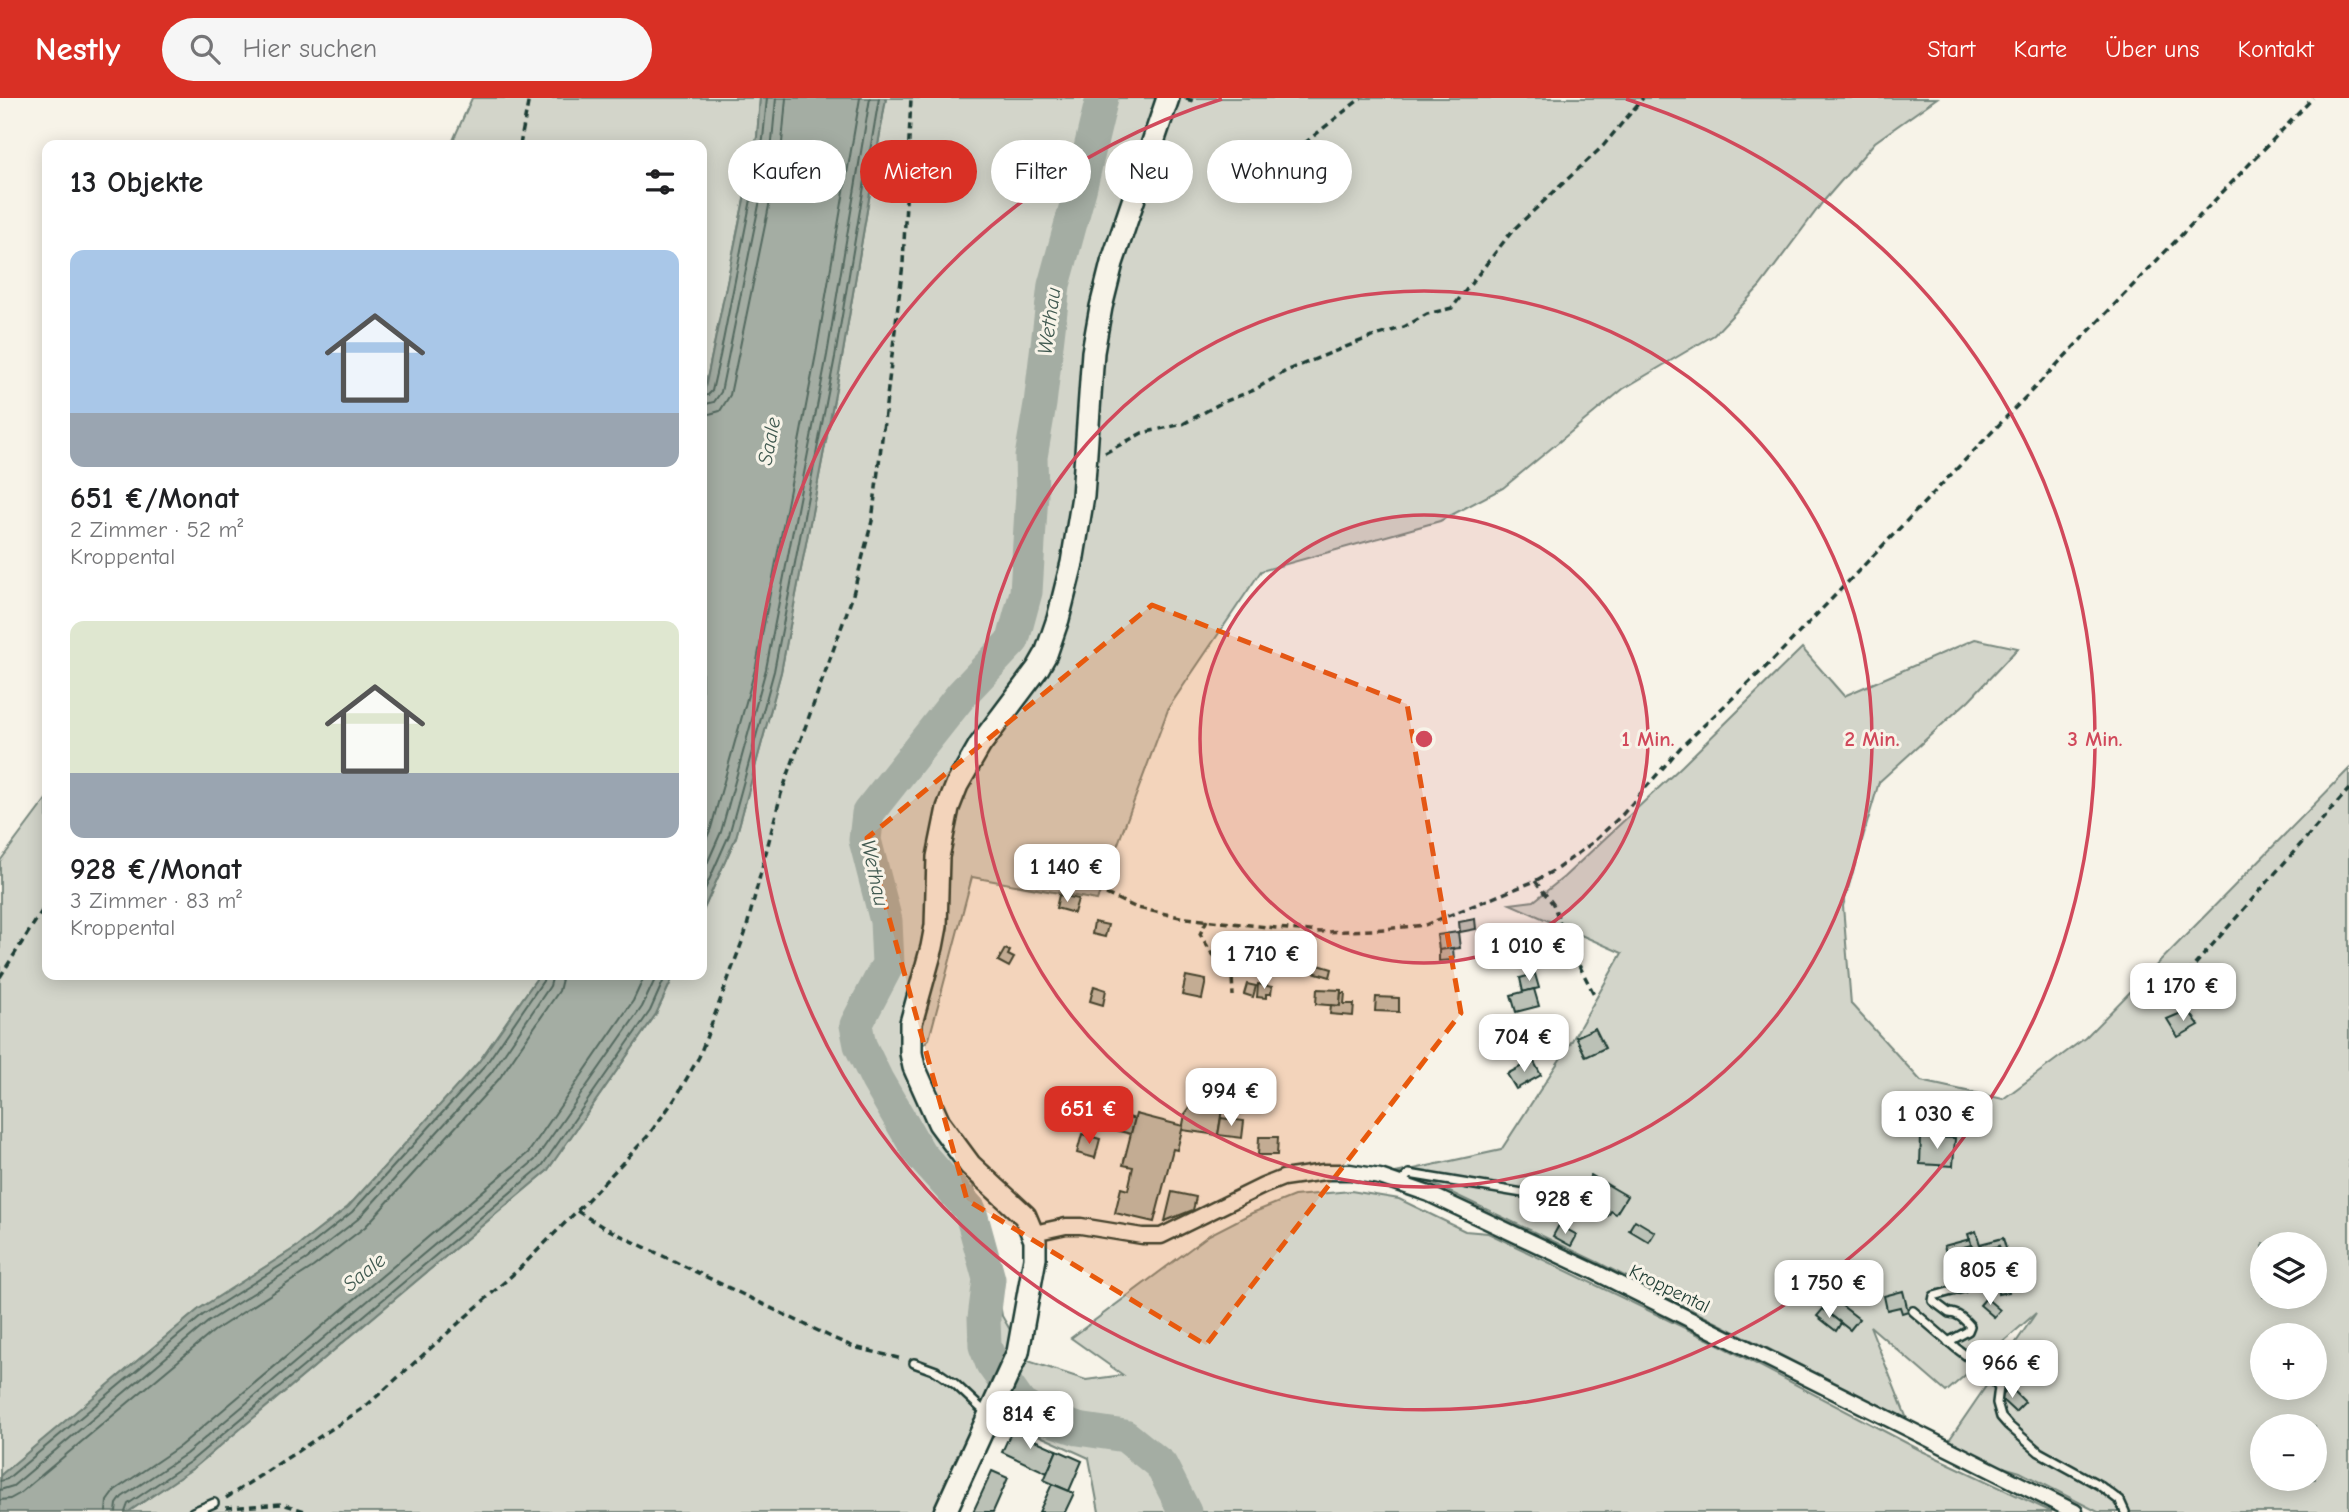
<!DOCTYPE html>
<html lang="de">
<head>
<meta charset="utf-8">
<style>
  body { margin:0; font-family:"Comic Neue",sans-serif; background:#f6f6f6; color:#202124; height:100vh; display:flex; flex-direction:column; font-size:26px; white-space:nowrap }
  * { box-sizing:border-box; margin:0 }
  p { font-size:23px; color:#757577 }
  .icon { flex:none; width:38px; height:38px; fill:none; stroke:currentColor; stroke-width:2; stroke-linecap:round; stroke-linejoin:round }
  .map { position:relative; flex:1; overflow:hidden }
  .side { position:absolute; left:42px; top:42px; width:665px; height:840px; display:flex; flex-direction:column; background:#fff; border-radius:14px; box-shadow:0 4px 18px #0003 }
  .side>* { flex:none }
  .hud { position:absolute; left:728px; top:42px; width:665px; height:63px; display:flex; gap:14px }
  .controls { position:absolute; left:2250px; top:1134px; display:grid; gap:14px }
  .controls a { display:grid; place-items:center; width:77px; height:77px; border-radius:50%; background:#fff; box-shadow:0 4px 18px #0003; font-size:35px }
  .price { position:absolute; translate:-50% -60px; padding:0 16px; border-radius:14px; background:#fff; color:#222; font-size:23px; line-height:46px; filter:drop-shadow(0 2px 4px #0008) }
  .price::after { content:''; position:absolute; left:50%; top:42px; width:21px; height:16px; margin-left:-10px; background:inherit; clip-path:polygon(0 0,100% 0,50% 100%) }
  .price.selected { background:#d93025; color:#fff }
  ul { padding:0; list-style:none }
  li { display:grid; align-content:center; gap:14px; height:371px; padding:0 28px }
  li span { display:grid; place-items:center; height:217px; border-radius:14px; color:#555 }
  li>.icon { margin-inline-start:auto }
  span .icon { width:126px; height:126px; fill:#fffc; stroke-width:1 }
  li b { font-size:30px }
  h2 { display:flex; justify-content:space-between; align-items:center; height:84px; padding:0 28px; font-size:30px }
  .chip { padding:0 24px; border-radius:32px; background:#fff; box-shadow:0 4px 18px #0003; font-size:24px; line-height:63px }
  .chip.selected { background:#d93025; color:#fff }
  header { display:flex; align-items:center; gap:42px; box-sizing:border-box; height:98px; padding:0 35px; background:#d93025; color:#fff }
  header strong { font-size:33px }
  nav { display:flex; gap:38px; margin-inline-start:auto; font-size:24px }
  .search { width:490px; height:63px; background:#f6f6f6; display:flex; align-items:center; gap:18px; box-sizing:border-box; padding:0 24px; border-radius:38px; color:#757577; font-size:26px }
  .map>svg:first-child { display:block }
  .green { fill:#d3d5ca; stroke:#79897f; stroke-width:2; fill-rule:evenodd }
  .water { fill:#a4ada3; stroke:#6f8077; stroke-width:2 }
  .lines { fill:none; stroke-linecap:round; stroke-linejoin:round }
  .shore { stroke:#546a60; stroke-width:2 }
  .river { stroke:#a4ada3; stroke-width:33 }
  .building { fill:#bbc1b6; stroke:#1f3d34; stroke-width:2 }
  .service-casing { stroke:#1f3d34; stroke-width:12 }
  .minor-casing { stroke:#1f3d34; stroke-width:19 }
  .secondary-casing { stroke:#1f3d34; stroke-width:26 }
  .path { stroke:#1f3d34; stroke-width:3.5; stroke-dasharray:7 5; stroke-linecap:butt }
  .service { stroke:#f7f3e8; stroke-width:7 }
  .minor { stroke:#f7f3e8; stroke-width:14 }
  .secondary { stroke:#f7f3e8; stroke-width:21 }
  .marked { fill:#e8590c; fill-opacity:0.2; stroke:#e8590c; stroke-width:5; stroke-dasharray:14 9; stroke-linejoin:round }
  .ring { fill:none; stroke:#d1495b; stroke-width:3.5 }
  .labels { text-anchor:middle; stroke-width:6; stroke-linejoin:round; paint-order:stroke }
  .street-label { font-size:19px; fill:#1f3d34; stroke:#f7f3e8 }
  .water-label { font-size:21px; font-style:italic; fill:#405950; stroke:#f7f3e8 }
  .centre { fill:#d1495b; stroke:#f7f3e8; stroke-width:3.5 }
  .ring-label { font-size:21px; text-anchor:middle; font-weight:bold; fill:#d1495b; stroke:#f7f3e8; stroke-width:6; stroke-linejoin:round; paint-order:stroke }
</style>
</head>
<body>
<header>
<strong>Nestly</strong>
<div class="search"><svg class="icon" aria-label="search" viewBox="0 0 24 24"><circle cx="10" cy="10" r="6"/><path d="M15 15l6 6"/></svg>Hier suchen</div>
<nav><a>Start</a><a>Karte</a><a>Über uns</a><a>Kontakt</a></nav>
</header>
<div class="map">
<svg width="2349" height="1414" viewBox="0 0 2349 1414">
  <rect width="100%" height="100%" fill="#f7f3e8"/>
  <filter id="ink" filterUnits="userSpaceOnUse"><feTurbulence type="fractalNoise" baseFrequency=".0143" numOctaves="2"/><feDisplacementMap in="SourceGraphic" scale="14" xChannelSelector="R" yChannelSelector="G"/><feConvolveMatrix kernelMatrix="1 2 1 2 8 2 1 2 1" color-interpolation-filters="sRGB"/></filter>
  <g filter="url(#ink)">
    <g class="green">
      <polygon points="472,0 760,0 757,39 702,305 702,47 451,47"/>
      <polygon points="886,0 1937,0 1875,44 1822,105 1760,188 1714,237 1623,291 1503,390 1440,423 1261,473 1169,609 1097,802 972,779 929,941 905,964 940,1044 973,1087 993,1162 1002,1218 1028,1263 1086,1282 1123,1277 1071,1240 1209,1137 1252,1115 1294,1098 1351,1093 1399,1101 1465,1133 1488,1135 1722,1248 1920,1352 2052,1414 1099,1414 1089,1360 1027,1332 983,1303 933,1414 128,1414 195,1369 547,1073 656,916 674,877 702,877 702,815 736,739 781,574 842,260"/>
      <path d="M1975 541 2018 550 1969 602 1879 684 1843 808 1851 906 1921 983 2003 1001 2085 940 2349 671V1414H2098L2020 1374 1943 1351 2036 1215 1946 1294 1870 1228 1907 1321 1597 1164 1433 1086 1405 1076H1391L1501 1052 1570 946 1622 855 1510 806 1534 803 1564 779 1682 668 1802 550 1844 598ZM2263 1146H2315V1199H2263ZM2263 1237H2315V1290H2263ZM2263 1328H2315V1381H2263Z"/>
      <polygon points="47,700 47,877 539,877 478,965 348,1109 298,1148 199,1211 0,1378 0,763"/>
    </g>
    <g class="water">
      <polygon points="760,0 886,0 842,260 781,574 736,739 702,815 702,305 757,39"/>
      <polygon points="539,877 674,877 656,916 547,1073 195,1369 128,1414 0,1414 0,1378 3,1375 199,1211 298,1148 348,1109 478,965"/>
    </g>
    <g class="lines">
      <g class="shore">
        <polyline points="702,298 708,297 712,293 720,258 763,41 767,0"/>
        <polyline points="702,307 714,304 721,294 772,43 776,0"/>
        <polyline points="702,318 720,313 730,297 782,45 786,0"/>
        <polyline points="702,751 711,730 756,568 816,256 860,0"/>
        <polyline points="702,777 721,734 766,571 827,257 870,0"/>
        <polyline points="702,798 729,737 774,573 835,259 879,0"/>
        <polyline points="0,1383 7,1381 203,1217 302,1154 352,1114 484,969 543,883 544,877"/>
        <polyline points="0,1392 13,1388 208,1224 307,1161 358,1121 491,975 550,888 553,877"/>
        <polyline points="0,1402 10,1401 19,1396 214,1233 313,1169 365,1129 499,981 559,893 563,877"/>
        <polyline points="106,1414 107,1403 115,1392 180,1348 528,1055 633,903 645,877"/>
        <polyline points="116,1414 117,1406 122,1399 186,1356 535,1062 642,909 657,877"/>
        <polyline points="125,1414 128,1406 191,1363 542,1068 650,913 666,877"/>
      </g>
      <polyline class="river" points="1102,0 1080,92 1054,187 1040,306 1031,359 1032,395 1026,494 1013,542 962,596 868,715 865,742 886,823 888,866 856,927 860,947 877,982 920,1056 970,1112 989,1181 984,1220 985,1248 992,1266 1021,1307 1045,1320 1078,1331 1125,1338 1161,1367 1185,1414"/>
    </g>
    <g class="building">
      <polygon points="1059,797 1078,801 1074,815 1056,810"/>
      <polygon points="1475,821 1476,831 1460,834 1459,824"/>
      <polygon points="1094,824 1108,827 1105,839 1092,836"/>
      <polygon points="1458,834 1460,850 1439,852 1437,837"/>
      <polygon points="1453,850 1454,862 1439,863 1439,852"/>
      <polygon points="1005,851 1010,853 1008,857 1014,860 1009,869 998,863"/>
      <polygon points="1315,866 1332,871 1330,879 1313,874"/>
      <polygon points="1535,876 1539,890 1523,894 1520,880"/>
      <polygon points="1186,878 1206,882 1202,901 1182,897"/>
      <polygon points="1247,886 1256,888 1253,899 1244,896"/>
      <polygon points="1258,886 1272,889 1271,896 1266,896 1266,900 1257,899"/>
      <polygon points="1094,888 1106,892 1103,907 1090,903"/>
      <polygon points="1317,891 1341,892 1340,908 1316,906"/>
      <polygon points="1534,891 1539,908 1516,914 1511,897"/>
      <polygon points="1341,895 1345,895 1344,906 1354,906 1353,918 1330,916 1331,907 1340,908"/>
      <polygon points="1376,899 1399,900 1399,914 1375,913"/>
      <polygon points="2188,912 2199,927 2178,939 2167,921"/>
      <polygon points="1595,930 1605,950 1586,959 1576,939"/>
      <polygon points="1533,962 1541,977 1516,991 1507,976"/>
      <polygon points="1191,1008 1222,1011 1218,1037 1182,1032 1185,1016"/>
      <polygon points="1107,1013 1135,1021 1131,1036 1103,1029"/>
      <polygon points="1136,1016 1183,1028 1177,1052 1173,1051 1154,1124 1115,1115 1121,1090 1128,1092 1133,1069 1123,1067"/>
      <polygon points="1221,1020 1244,1023 1242,1040 1218,1037"/>
      <polygon points="1082,1036 1100,1041 1095,1060 1077,1055"/>
      <polygon points="1259,1039 1278,1039 1277,1057 1258,1057"/>
      <polygon points="1921,1039 1955,1040 1953,1068 1920,1066"/>
      <polygon points="1591,1077 1627,1098 1616,1116 1611,1113 1608,1118 1591,1108 1594,1103 1581,1096"/>
      <polygon points="1172,1094 1196,1099 1194,1108 1193,1112 1165,1123"/>
      <polygon points="1635,1122 1655,1134 1649,1144 1629,1132"/>
      <polygon points="1559,1127 1577,1137 1571,1148 1553,1138"/>
      <polygon points="1976,1133 1981,1150 1973,1152 1968,1136"/>
      <polygon points="2003,1140 2009,1161 2003,1163 1999,1148 1974,1155 1973,1152 1981,1150 1980,1146"/>
      <polygon points="1970,1141 1971,1147 1946,1154 1944,1148"/>
      <polygon points="1999,1148 2009,1177 1989,1182 1985,1166 1991,1164 1990,1159 1976,1163 1974,1155"/>
      <polygon points="2007,1185 2009,1194 1998,1196 1997,1188"/>
      <polygon points="1903,1193 1908,1213 1902,1215 1900,1209 1887,1212 1884,1198"/>
      <polygon points="1832,1200 1859,1221 1850,1232 1823,1211"/>
      <polygon points="1986,1200 2000,1212 1994,1219 1980,1207"/>
      <polygon points="1823,1211 1841,1225 1836,1233 1817,1218"/>
      <polygon points="2010,1289 2025,1304 2015,1314 2000,1300"/>
      <polygon points="1012,1332 1057,1352 1047,1375 1002,1354"/>
      <polygon points="1057,1352 1082,1363 1069,1393 1044,1382"/>
      <polygon points="992,1373 1008,1380 993,1414 973,1414"/>
      <polygon points="1052,1386 1074,1395 1065,1414 1039,1414"/>
    </g>
    <g class="lines">
      <defs>
        <g id="service">
          <polyline points="1401,1085 1409,1076 1535,1097 1564,1093 1579,1104"/>
          <polyline points="1913,1213 1956,1250 1984,1271 1999,1289 1997,1305 2001,1319 2008,1327 2039,1354 2099,1387 2120,1403 2125,1414"/>
          <path d="M1948 1244 1968 1233 1970 1228C1964 1221 1958 1215 1949 1215L1933 1203 1934 1198 1963 1190"/>
          <polyline points="914,1265 936,1273 955,1286 986,1315"/>
          <polyline points="193,1414 214,1405"/>
        </g>
        <polyline id="minor" points="1034,1135 1066,1128 1081,1128 1142,1138 1161,1138 1263,1088 1283,1080 1324,1074 1350,1074 1380,1079 1429,1096 1593,1173 2075,1414"/>
        <polyline id="secondary" points="945,1414 1018,1254 1035,1160 1035,1142 1025,1118 970,1067 939,1025 914,969 911,955 911,925 932,849 936,828 938,759 948,710 957,687 980,647 1038,570 1046,556 1058,521 1072,465 1083,398 1093,254 1101,209 1112,165 1168,0"/>
      </defs>
      <use href="#service" class="service-casing"/>
      <use href="#minor" class="minor-casing"/>
      <use href="#secondary" class="secondary-casing"/>
      <g class="path">
        <polyline points="1186,1 1193,3 1196,0"/>
        <polyline points="520,47 529,0"/>
        <polyline points="1295,53 1361,0"/>
        <polyline points="1105,355 1142,335 1183,326 1221,305 1254,292 1286,273 1363,242 1404,229 1427,216 1452,210 1513,132 1603,48 1643,0"/>
        <polyline points="1535,783 1553,806 1570,850 1595,898"/>
        <polyline points="1106,796 1137,810 1185,820 1277,830 1321,834 1373,832 1425,827 1535,783 1558,770 1592,745 1622,717 1681,649 1771,564 2313,0"/>
        <polyline points="1207,822 1200,836 1211,854 1232,878 1233,898"/>
        <polyline points="0,879 47,805"/>
        <polyline points="2179,885 2349,691"/>
        <polyline points="577,1113 603,1129 833,1240 854,1249 902,1261"/>
        <polyline points="226,1400 365,1309 519,1171 577,1113 647,1039 675,1001 699,959 745,836 781,696 852,500 872,423 903,166 911,0"/>
        <polyline points="226,1410 282,1406 308,1414"/>
      </g>
      <use href="#service" class="service"/>
      <use href="#minor" class="minor"/>
      <use href="#secondary" class="secondary"/>
    </g>
  </g>
  <path class="marked" d="M1152 507 1407 606 1461 915 1206 1247 967 1102 867 740Z"/>
  <circle cx="1424" cy="641" r="224" fill="#d1495b" fill-opacity=".12"/>
  <g class="ring">
    <circle cx="1424" cy="641" r="224"/>
    <circle cx="1424" cy="641" r="448"/>
    <path d="M1626 1A671 671 0 1 1 1222 1"/>
  </g>
  <g class="labels">
    <g class="street-label">
      <text transform="translate(1670 1190) rotate(26)" y="7">Kroppental</text>
    </g>
    <g class="water-label">
      <text transform="translate(1049 223) rotate(-82)" y="7">Wethau</text>
      <text transform="translate(769 343) rotate(-79)" y="7">Saale</text>
      <text transform="translate(875 775) rotate(78)" y="7">Wethau</text>
      <text transform="translate(364 1174) rotate(-39)" y="7">Saale</text>
    </g>
  </g>
  <circle cx="1424" cy="641" r="10" class="centre"/>
  <g class="ring-label">
    <text x="1648" y="648">1 Min.</text>
    <text x="1872" y="648">2 Min.</text>
    <text x="2095" y="648">3 Min.</text>
  </g>
</svg>
<div class="controls">
<a><svg class="icon" aria-label="layers" viewBox="0 0 24 24"><path d="M12 4l9 5-9 5-9-5zM3 14l9 5 9-5"/></svg></a>
<a>+</a>
<a>−</a>
</div>
<b class="price" style="left:1067px;top:806px">1 140 €</b>
<b class="price" style="left:1529px;top:885px">1 010 €</b>
<b class="price" style="left:1264px;top:893px">1 710 €</b>
<b class="price" style="left:2183px;top:925px">1 170 €</b>
<b class="price" style="left:1524px;top:976px">704 €</b>
<b class="price" style="left:1231px;top:1030px">994 €</b>
<b class="price selected" style="left:1089px;top:1048px">651 €</b>
<b class="price" style="left:1937px;top:1053px">1 030 €</b>
<b class="price" style="left:1565px;top:1138px">928 €</b>
<b class="price" style="left:1990px;top:1209px">805 €</b>
<b class="price" style="left:1829px;top:1222px">1 750 €</b>
<b class="price" style="left:2012px;top:1302px">966 €</b>
<b class="price" style="left:1030px;top:1353px">814 €</b>
<div class="hud">
<a class="chip">Kaufen</a>
<a class="chip selected">Mieten</a>
<a class="chip">Filter</a>
<a class="chip">Neu</a>
<a class="chip">Wohnung</a>
</div>
<section class="side">
<h2>13 Objekte<svg class="icon" aria-label="filters" viewBox="0 0 24 24"><path d="M4 7h16M4 17h16"/><circle cx="9" cy="7" r="2"/><circle cx="15" cy="17" r="2"/></svg></h2>
<ul>
<li><span style="background:linear-gradient(#a9c7e8 75%,#9aa5b1 0)"><svg class="icon" aria-label="home" viewBox="0 0 24 24"><path d="M3 11l9-7 9 7M6 9v11h12V9"/></svg></span><div><b>651 €/Monat</b><p>2 Zimmer · 52 m²</p><p>Kroppental</p></div></li>
<li><span style="background:linear-gradient(#dfe7d0 70%,#9aa5b1 0)"><svg class="icon" aria-label="home" viewBox="0 0 24 24"><path d="M3 11l9-7 9 7M6 9v11h12V9"/></svg></span><div><b>928 €/Monat</b><p>3 Zimmer · 83 m²</p><p>Kroppental</p></div></li>
</ul>
</section>
</div>
</body>
</html>
